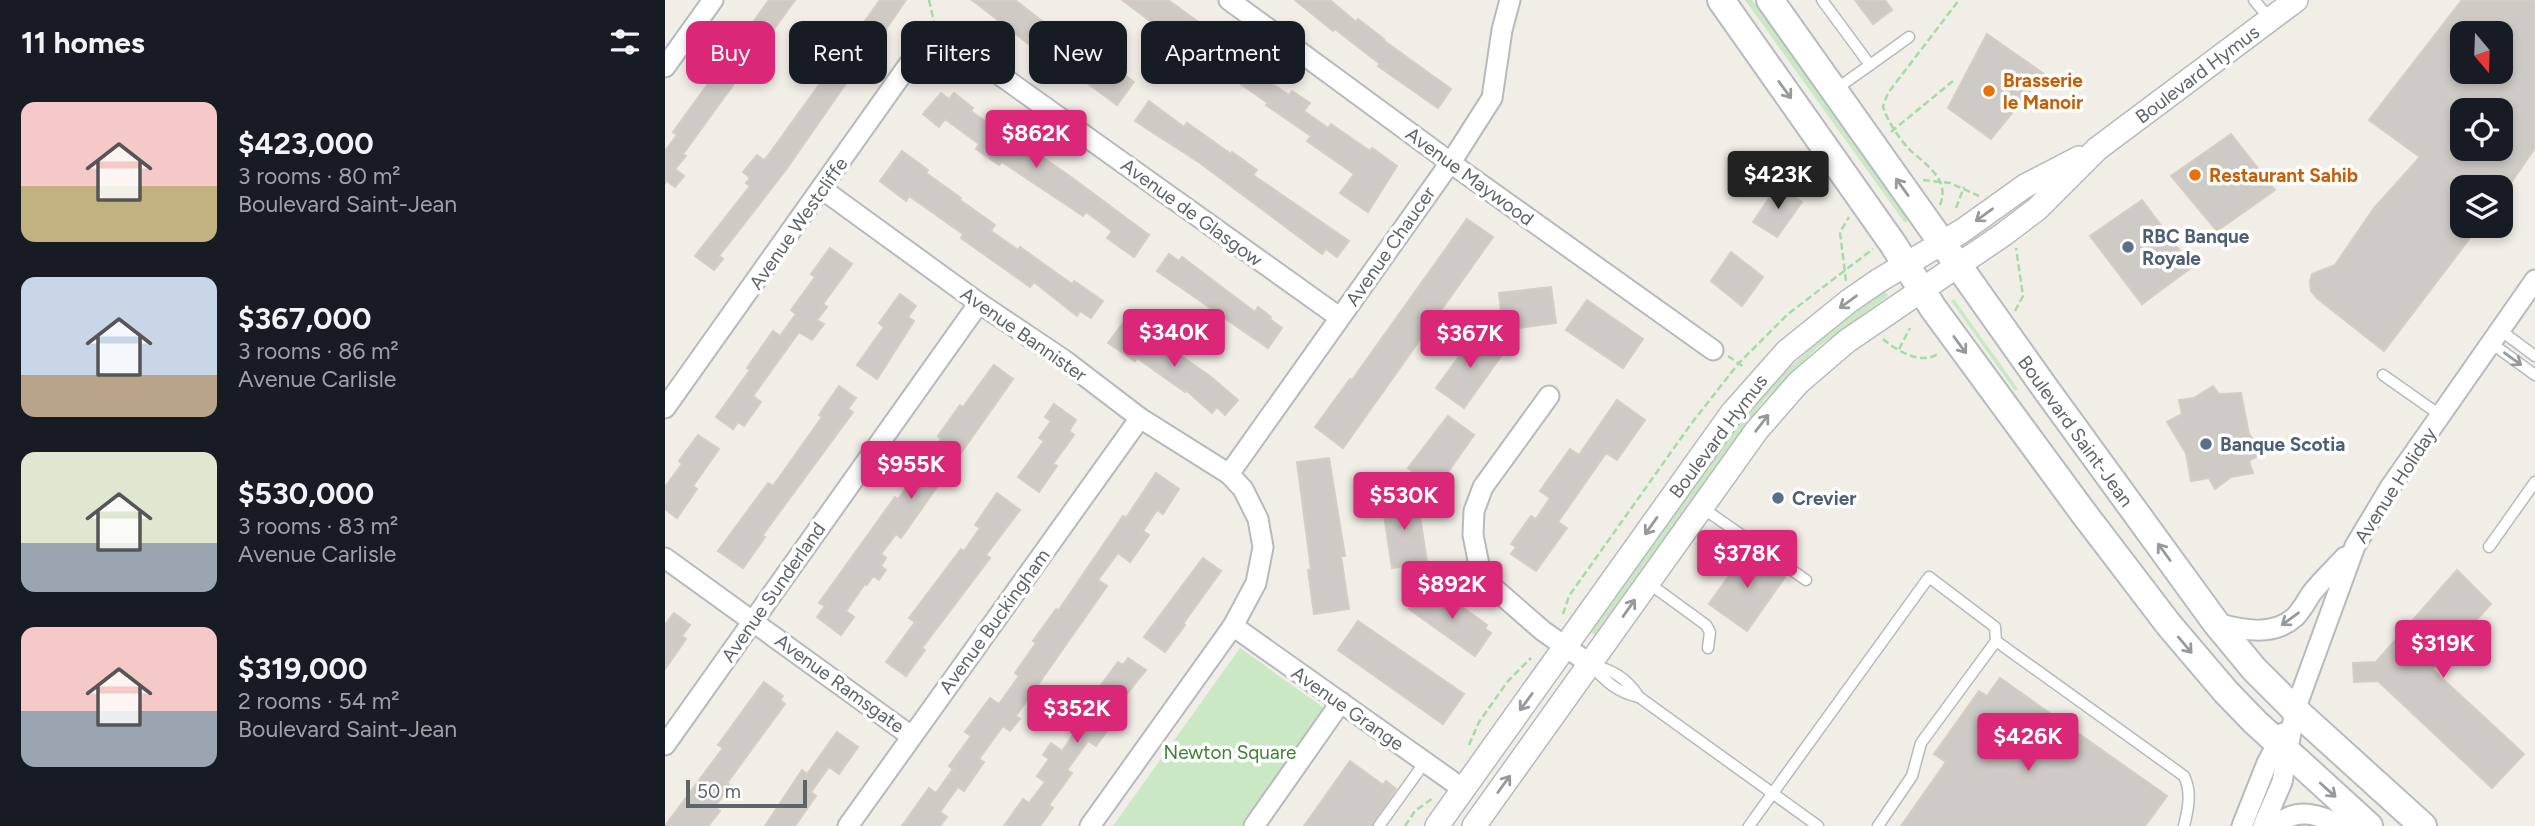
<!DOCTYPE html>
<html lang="en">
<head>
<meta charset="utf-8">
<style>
  body { margin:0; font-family:Figtree,sans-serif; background:#242831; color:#f1f3f6; height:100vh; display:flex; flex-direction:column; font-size:26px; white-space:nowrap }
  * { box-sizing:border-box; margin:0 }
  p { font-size:23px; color:#9ea1a6 }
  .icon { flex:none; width:38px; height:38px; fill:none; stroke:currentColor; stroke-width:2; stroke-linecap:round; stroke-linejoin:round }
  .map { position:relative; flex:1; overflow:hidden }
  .sheet { display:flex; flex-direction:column; background:#171b24; width:665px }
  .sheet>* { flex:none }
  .top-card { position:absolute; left:21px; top:21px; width:665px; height:63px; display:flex; gap:14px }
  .needle { width:46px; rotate:161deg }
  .buttons { position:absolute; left:1785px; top:21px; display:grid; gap:14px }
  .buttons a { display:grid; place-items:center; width:63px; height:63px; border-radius:14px; background:#171b24; box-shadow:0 4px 10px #0003; font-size:35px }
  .scale { position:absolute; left:21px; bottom:18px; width:121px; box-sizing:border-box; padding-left:7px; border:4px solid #5e6467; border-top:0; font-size:19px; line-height:24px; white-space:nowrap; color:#5e6467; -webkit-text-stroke:5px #fff; paint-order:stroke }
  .price { position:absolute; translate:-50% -60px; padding:0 16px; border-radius:7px; background:#db2777; color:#fff; font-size:23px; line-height:46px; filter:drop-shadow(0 2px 4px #0008) }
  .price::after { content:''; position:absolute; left:50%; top:42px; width:21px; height:16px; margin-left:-10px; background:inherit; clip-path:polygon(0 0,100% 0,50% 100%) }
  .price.active { background:#222; color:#fff }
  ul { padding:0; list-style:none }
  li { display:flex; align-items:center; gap:21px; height:175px; padding:0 21px }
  li span { display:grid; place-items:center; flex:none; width:196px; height:140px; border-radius:14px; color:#555 }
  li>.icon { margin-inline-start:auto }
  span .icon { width:84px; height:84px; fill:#fffc; stroke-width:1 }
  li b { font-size:30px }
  h2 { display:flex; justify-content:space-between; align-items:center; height:84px; padding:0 21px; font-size:30px }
  .pill { padding:0 24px; border-radius:14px; background:#171b24; box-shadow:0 4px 10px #0003; font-size:24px; line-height:63px }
  .pill.active { background:#db2777; color:#fff }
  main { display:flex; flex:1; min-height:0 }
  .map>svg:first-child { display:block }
  .green { fill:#cae8c3 }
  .building { fill:#cecac6; stroke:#d6cdc5; stroke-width:2; fill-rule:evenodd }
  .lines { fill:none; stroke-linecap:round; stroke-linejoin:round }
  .service-casing { stroke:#b7babd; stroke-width:13 }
  .minor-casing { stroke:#b7babd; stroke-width:23 }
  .tertiary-casing { stroke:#b7babd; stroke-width:26 }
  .secondary-casing { stroke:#b5bbbe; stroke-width:30 }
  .path { stroke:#a6dba9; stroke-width:2.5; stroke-dasharray:7 3.5; stroke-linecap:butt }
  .service { stroke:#fff; stroke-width:10 }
  .minor { stroke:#fff; stroke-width:19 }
  .tertiary { stroke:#fff; stroke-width:23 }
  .secondary { stroke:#fff; stroke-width:26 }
  .oneway { stroke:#969a9c }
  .food-dot { fill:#e8710a; stroke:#fff; stroke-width:2.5 }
  .service-dot { fill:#5c6f8a; stroke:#fff; stroke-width:2.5 }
  .labels { text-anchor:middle; stroke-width:7; stroke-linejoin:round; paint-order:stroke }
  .street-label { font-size:19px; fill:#5e6467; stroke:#fff }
  .food-label { font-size:19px; font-weight:bold; fill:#c56008; stroke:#fff; text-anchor:start }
  .service-label { font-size:19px; font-weight:bold; fill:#4e5e75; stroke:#fff; text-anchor:start }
  .park-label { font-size:19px; fill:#3d8231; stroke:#fff }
</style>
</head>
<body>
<main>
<section class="sheet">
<h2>11 homes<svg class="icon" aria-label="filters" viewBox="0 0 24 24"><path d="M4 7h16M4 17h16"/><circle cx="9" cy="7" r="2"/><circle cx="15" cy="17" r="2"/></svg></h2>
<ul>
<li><span style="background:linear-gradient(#f6c9c9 60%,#c2b280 0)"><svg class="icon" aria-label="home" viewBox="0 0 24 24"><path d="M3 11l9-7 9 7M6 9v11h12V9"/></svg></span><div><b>$423,000</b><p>3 rooms · 80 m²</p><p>Boulevard Saint-Jean</p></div></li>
<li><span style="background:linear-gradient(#c9d6e8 70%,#b9a48a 0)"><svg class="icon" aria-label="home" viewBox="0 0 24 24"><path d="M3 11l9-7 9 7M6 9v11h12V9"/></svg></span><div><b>$367,000</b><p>3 rooms · 86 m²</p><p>Avenue Carlisle</p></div></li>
<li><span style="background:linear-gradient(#dfe7d0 65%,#9aa5b1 0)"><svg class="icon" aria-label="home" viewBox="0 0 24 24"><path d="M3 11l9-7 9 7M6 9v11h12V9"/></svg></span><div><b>$530,000</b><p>3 rooms · 83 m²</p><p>Avenue Carlisle</p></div></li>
<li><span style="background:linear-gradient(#f6c9c9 60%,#9aa5b1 0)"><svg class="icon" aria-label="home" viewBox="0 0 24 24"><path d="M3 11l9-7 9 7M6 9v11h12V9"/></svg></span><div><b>$319,000</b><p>2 rooms · 54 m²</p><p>Boulevard Saint-Jean</p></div></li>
</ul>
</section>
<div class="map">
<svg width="1870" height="826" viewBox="0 0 1870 826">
  <rect width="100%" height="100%" fill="#f1ede7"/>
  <g class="green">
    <polygon points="1080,0 1087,0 1243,220 1240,223"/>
    <polygon points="1220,291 1223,296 1153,347 1099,400 930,635 926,633 1075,422 1105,386 1161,334"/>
    <polygon points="1289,299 1353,389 1350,391 1286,301"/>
    <polygon points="575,648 659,708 577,826 448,826"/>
  </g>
  <g class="building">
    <polygon points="104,0 130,0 89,57 102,67 89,83 77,73 18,154 21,156 10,169 19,176 10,187 2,181 0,183 0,151 12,135 8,132"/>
    <polygon points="215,0 241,0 212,42 209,40 194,61 196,62 120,171 54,256 58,259 49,270 30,256 85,186 81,183 85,178 78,172 92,155 99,160 102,157"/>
    <polygon points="307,0 350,0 377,21 374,24 431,68 437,59 469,82 452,105 407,72 405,76"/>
    <polygon points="457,0 503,0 598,69 594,75 624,95 627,91 645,103 639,111 663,128 666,124 705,151 707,148 732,166 703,212 675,193 689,174 642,141 646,136 601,105 603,103 557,71 558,70 525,44 503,28 500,32"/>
    <polygon points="630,0 665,0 691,22 693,19 719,39 718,40 786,89 773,108 713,66 715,64 670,29 668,31"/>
    <polygon points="1190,0 1220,0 1227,10 1208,24"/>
    <path d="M1797 0H1870V148L1843 187H1797V226H1814L1719 351 1653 299 1646 291 1645 282 1647 274 1670 265 1709 208 1755 157 1704 120ZM1797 33H1836V72H1797ZM1797 110H1836V149H1797Z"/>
    <polygon points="1322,34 1379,74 1326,139 1283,108"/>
    <polygon points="276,93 284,99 289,93 308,108 306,111 365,154 367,150 406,177 484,235 469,257 442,238 447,231 421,212 418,216 337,162 334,165 311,149 314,144 280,119 274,127 258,114"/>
    <polygon points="484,101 519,127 522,123 566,154 567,152 592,170 588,175 684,241 672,257 661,249 657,254 535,163 470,121"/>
    <polygon points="1566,134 1610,190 1552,231 1506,176"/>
    <polygon points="237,151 263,170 261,173 296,198 295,200 330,225 326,231 353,250 355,247 407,284 409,281 438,301 426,318 415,311 412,316 369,282 365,287 296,238 298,234 244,196 241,201 215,181"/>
    <polygon points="1113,185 1137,202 1112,237 1088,222"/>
    <polygon points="1477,200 1527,267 1477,304 1425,236"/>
    <polygon points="802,219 828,237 678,448 650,427 685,379 687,380"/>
    <polygon points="165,248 187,264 158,304 162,307 152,320 159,324 147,340 134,332 88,396 96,402 79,426 73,422 68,429 51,417 85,370 82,368 108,331 115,336 131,314 126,310 150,277 146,274"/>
    <polygon points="1066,252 1098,277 1077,306 1046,281"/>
    <polygon points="504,254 514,261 517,257 590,312 593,307 606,317 605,319 617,328 603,348 492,271"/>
    <polygon points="886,287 891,323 838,330 834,293"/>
    <polygon points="235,294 251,306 243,317 249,321 212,379 192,365 219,327 214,323"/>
    <polygon points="922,300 978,339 958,368 901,330"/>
    <polygon points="458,323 497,350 501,345 546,377 573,400 560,415 552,407 547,413 521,390 520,392 472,358 470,361 443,343"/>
    <polygon points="812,332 839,352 799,408 771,388"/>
    <polygon points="329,365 348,379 236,538 231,534 216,554 221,558 216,566 221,570 214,580 208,576 202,585 200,584 181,611 189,617 176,635 152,617 160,606 154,603 230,497 233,499 276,439 273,436 295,405 298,407"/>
    <polygon points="174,386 191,398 183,409 188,412 97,536 100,537 78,568 53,551 103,483 108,486 157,417 154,415"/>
    <polygon points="1548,386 1554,394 1576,393 1584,434 1598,453 1584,461 1588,473 1566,477 1550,489 1544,478 1526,481 1521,453 1502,422 1517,414 1514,400 1529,398"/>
    <polygon points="952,400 980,420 952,460 941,453 893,522 902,528 871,571 846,554 851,547 846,544 866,516 871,519 885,498 875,491 905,449 914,455"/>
    <polygon points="389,404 411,420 404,431 409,435 388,464 392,466 374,492 353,477 379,441 374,438 386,421 380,417"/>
    <polygon points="783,416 809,435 771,489 743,468"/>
    <polygon points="33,435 54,449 28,486 32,489 12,518 0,509 0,487 17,464 14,461"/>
    <polygon points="664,458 680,556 676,556 684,609 649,614 643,570 646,569 632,462"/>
    <polygon points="491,473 514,489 498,514 492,510 478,531 484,535 465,562 453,553 433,580 442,586 351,716 355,719 345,731 338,726 314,759 319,762 299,791 293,787 275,812 282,817 275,826 237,826 264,788 271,793 288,769 284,766 306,736 300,732 325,698 334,704 354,676 350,673 371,643 368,641 391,609 393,611 458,516 461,518"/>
    <polygon points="332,493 355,510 321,555 325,558 257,648 260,650 241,676 221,662 250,622 244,618 296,549 299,551 315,528 310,525"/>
    <polygon points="752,497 762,562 727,568 717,502"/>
    <polygon points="1082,550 1120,577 1082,631 1044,604"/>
    <polygon points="538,558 556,571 518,624 520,625 500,652 479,637"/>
    <polygon points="1792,570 1826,604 1767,669 1859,754 1827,788 1713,681 1689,682 1688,663 1711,662"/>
    <polygon points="759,587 786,606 789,601 822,625 820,629 826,633 810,656 744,609"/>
    <polygon points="9,613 25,625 17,636 21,639 0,669 0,625"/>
    <polygon points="693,621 799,694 778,724 673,650"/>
    <polygon points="463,658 481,670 438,724 444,728 431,746 423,741 402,770 407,773 384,805 388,808 375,826 339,826 358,799 364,803 380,782 372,776 384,759 378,755 386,743 397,751 440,688 436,685 453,662 458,665"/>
    <polygon points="1335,678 1502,796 1480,826 1236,826 1281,762 1269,754 1314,691 1322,696"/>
    <polygon points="99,682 118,696 115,700 120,704 62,783 65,785 50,807 55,811 43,826 0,826 58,748 53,745"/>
    <polygon points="172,732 193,747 174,774 164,767 146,792 151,796 130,826 100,826 137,770 142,774"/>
    <polygon points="685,761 718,785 721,781 731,789 707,826 639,826"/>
  </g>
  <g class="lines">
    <defs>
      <g id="service">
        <polyline points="1157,0 1205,65 1171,89"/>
        <polyline points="1589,0 1605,19"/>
        <polyline points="1205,65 1244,37"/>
        <polyline points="1835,330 1870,356"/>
        <polyline points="1826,343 1870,375"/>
        <polyline points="1718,375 1775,415"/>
        <polyline points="1036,507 1141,580"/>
        <polyline points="1824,547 1870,482"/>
        <polyline points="982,582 1041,625 1045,632 1043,648"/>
        <path d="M1331 641 1519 776C1527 792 1523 810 1519 826"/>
        <path d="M925 664C947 670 961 677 974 697L1153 826"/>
        <path d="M926 665C940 681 953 693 974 697"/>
        <polyline points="714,826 760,762"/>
        <polyline points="1084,826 1264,577 1330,627 1331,641 1256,743 1247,776 1213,826"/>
      </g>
      <g id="minor">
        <polyline points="564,0 797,171 1048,350"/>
        <polyline points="0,67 48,0"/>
        <polyline points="157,189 314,303 399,360 475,418 564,474 578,489 593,519 598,547 591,583 568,626 425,826"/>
        <polyline points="884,396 818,487 809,511 808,535 814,565 823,583 878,631 925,664"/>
        <polyline points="0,408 247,60 273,44 297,48 674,317"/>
        <polyline points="564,474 790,156 827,98 837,30 845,0"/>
        <polyline points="0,558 246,736"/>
        <path d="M1551 623C1577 630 1608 637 1630 617 1637 610 1641 602 1646 594 1656 581 1669 569 1680 557"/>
        <polyline points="568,626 798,789"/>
        <polyline points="0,745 314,303"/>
        <polyline points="183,826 475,418"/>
        <polyline points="589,826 676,702"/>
        <polyline points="1577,826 1602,763 1618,733"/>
        <polyline points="1598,826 1617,782 1630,710 1690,546 1726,486 1870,280"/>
        <path d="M1610 826C1633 805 1655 816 1681 826"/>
      </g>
      <g id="tertiary">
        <polyline points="772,826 1067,413 1121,352 1184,301 1213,281 1297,231 1360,186 1414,158"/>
        <polyline points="809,826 1092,430 1133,383 1182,341 1339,234 1372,209 1432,149 1631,0"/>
      </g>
      <g id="secondary">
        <polyline points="1056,0 1228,244 1268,308 1417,511 1504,625 1561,692 1590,722 1704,826"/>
        <polyline points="1105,0 1380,388 1551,623 1589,669 1630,710 1758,826"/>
      </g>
    </defs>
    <use href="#service" class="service-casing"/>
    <use href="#minor" class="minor-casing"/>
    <use href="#tertiary" class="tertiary-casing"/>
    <use href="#secondary" class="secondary-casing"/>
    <g class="path">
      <polyline points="264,0 270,27"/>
      <polyline points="1226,132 1288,81"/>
      <polyline points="1258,180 1285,183 1314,196"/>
      <path d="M1275 205C1286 178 1259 164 1243 148 1234 138 1221 119 1218 106L1223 93 1294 0"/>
      <polyline points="1291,208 1299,187"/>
      <polyline points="1181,281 1175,232 1184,217"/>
      <polyline points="1350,311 1358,296 1351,248"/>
      <path d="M1218 339C1232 351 1257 366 1274 353"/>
      <polyline points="1234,349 1245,328"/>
      <polyline points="1063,356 1080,368"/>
      <polyline points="898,614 904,596 1026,424 1073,364 1123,314 1208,249"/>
      <polyline points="804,745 814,722 843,681 866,658"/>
      <polyline points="740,826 750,811 768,798"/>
    </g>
    <use href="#service" class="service"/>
    <use href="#minor" class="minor"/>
    <use href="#tertiary" class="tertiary"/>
    <use href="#secondary" class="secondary"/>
  </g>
  <defs><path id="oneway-shaft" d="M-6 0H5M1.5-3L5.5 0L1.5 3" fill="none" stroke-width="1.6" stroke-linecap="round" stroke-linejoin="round" transform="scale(1.75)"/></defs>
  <g class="oneway">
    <use href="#oneway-shaft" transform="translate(1120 90) rotate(54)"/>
    <use href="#oneway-shaft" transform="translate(1237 187) rotate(-126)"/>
    <use href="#oneway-shaft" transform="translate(1319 215) rotate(144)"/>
    <use href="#oneway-shaft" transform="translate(1183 302) rotate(144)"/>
    <use href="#oneway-shaft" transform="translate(1295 345) rotate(54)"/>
    <use href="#oneway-shaft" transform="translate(1848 359) rotate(36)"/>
    <use href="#oneway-shaft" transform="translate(1097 423) rotate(-52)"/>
    <use href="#oneway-shaft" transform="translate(986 526) rotate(125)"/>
    <use href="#oneway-shaft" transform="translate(1499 552) rotate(-126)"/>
    <use href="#oneway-shaft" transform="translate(964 608) rotate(-55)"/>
    <use href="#oneway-shaft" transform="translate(1625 619) rotate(144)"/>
    <use href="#oneway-shaft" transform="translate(1520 645) rotate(50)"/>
    <use href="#oneway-shaft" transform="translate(861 702) rotate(126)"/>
    <use href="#oneway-shaft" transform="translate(839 784) rotate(-54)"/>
    <use href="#oneway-shaft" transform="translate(1663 790) rotate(42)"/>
  </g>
  <g class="food-dot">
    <circle cx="1324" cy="91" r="7"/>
    <circle cx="1530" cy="175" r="7"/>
  </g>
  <g class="service-dot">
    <circle cx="1463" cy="247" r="7"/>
    <circle cx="1541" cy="444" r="7"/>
    <circle cx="1113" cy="498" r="7"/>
  </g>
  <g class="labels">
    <g class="street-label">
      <text transform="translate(1532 74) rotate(-37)" y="7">Boulevard Hymus</text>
      <text transform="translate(805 176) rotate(36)" y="7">Avenue Maywood</text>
      <text transform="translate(527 212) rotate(36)" y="7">Avenue de Glasgow</text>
      <text transform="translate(133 223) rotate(-55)" y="7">Avenue Westcliffe</text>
      <text transform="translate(725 246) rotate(-55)" y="7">Avenue Chaucer</text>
      <text transform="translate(359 334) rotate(35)" y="7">Avenue Bannister</text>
      <text transform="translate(1411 431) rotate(54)" y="7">Boulevard Saint-Jean</text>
      <text transform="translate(1053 436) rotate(-53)" y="7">Boulevard Hymus</text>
      <text transform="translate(1730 485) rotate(-57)" y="7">Avenue Holiday</text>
      <text transform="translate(108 592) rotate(-55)" y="7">Avenue Sunderland</text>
      <text transform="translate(329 621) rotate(-54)" y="7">Avenue Buckingham</text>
      <text transform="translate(175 683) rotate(36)" y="7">Avenue Ramsgate</text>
      <text transform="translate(683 708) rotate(35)" y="7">Avenue Grange</text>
    </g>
    <g class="food-label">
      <text x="1338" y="87">Brasserie<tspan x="1338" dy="22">le Manoir</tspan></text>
      <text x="1544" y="182">Restaurant Sahib</text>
    </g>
    <g class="service-label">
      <text x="1477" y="243">RBC Banque<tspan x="1477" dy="22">Royale</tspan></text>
      <text x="1555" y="451">Banque Scotia</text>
      <text x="1127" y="505">Crevier</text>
    </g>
    <g class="park-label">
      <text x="565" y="759">Newton Square</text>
    </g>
  </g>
</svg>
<div class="buttons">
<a><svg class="needle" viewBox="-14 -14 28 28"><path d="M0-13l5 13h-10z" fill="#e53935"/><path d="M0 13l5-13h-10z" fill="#9ea1a6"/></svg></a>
<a><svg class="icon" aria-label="locate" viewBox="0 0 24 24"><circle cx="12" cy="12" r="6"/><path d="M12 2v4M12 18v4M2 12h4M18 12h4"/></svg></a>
<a><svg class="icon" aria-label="layers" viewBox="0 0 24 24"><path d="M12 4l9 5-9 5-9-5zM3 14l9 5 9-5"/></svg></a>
</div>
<div class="scale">50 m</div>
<b class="price" style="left:371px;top:170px">$862K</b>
<b class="price active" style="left:1113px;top:211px">$423K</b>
<b class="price" style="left:509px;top:369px">$340K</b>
<b class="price" style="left:805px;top:370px">$367K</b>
<b class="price" style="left:246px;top:501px">$955K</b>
<b class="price" style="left:739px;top:532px">$530K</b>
<b class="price" style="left:1082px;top:590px">$378K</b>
<b class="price" style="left:787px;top:621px">$892K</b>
<b class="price" style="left:1778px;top:680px">$319K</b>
<b class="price" style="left:412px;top:745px">$352K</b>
<b class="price" style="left:1363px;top:773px">$426K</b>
<div class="top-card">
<a class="pill active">Buy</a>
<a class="pill">Rent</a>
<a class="pill">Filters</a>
<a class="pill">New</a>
<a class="pill">Apartment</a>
</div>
</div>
</main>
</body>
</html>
